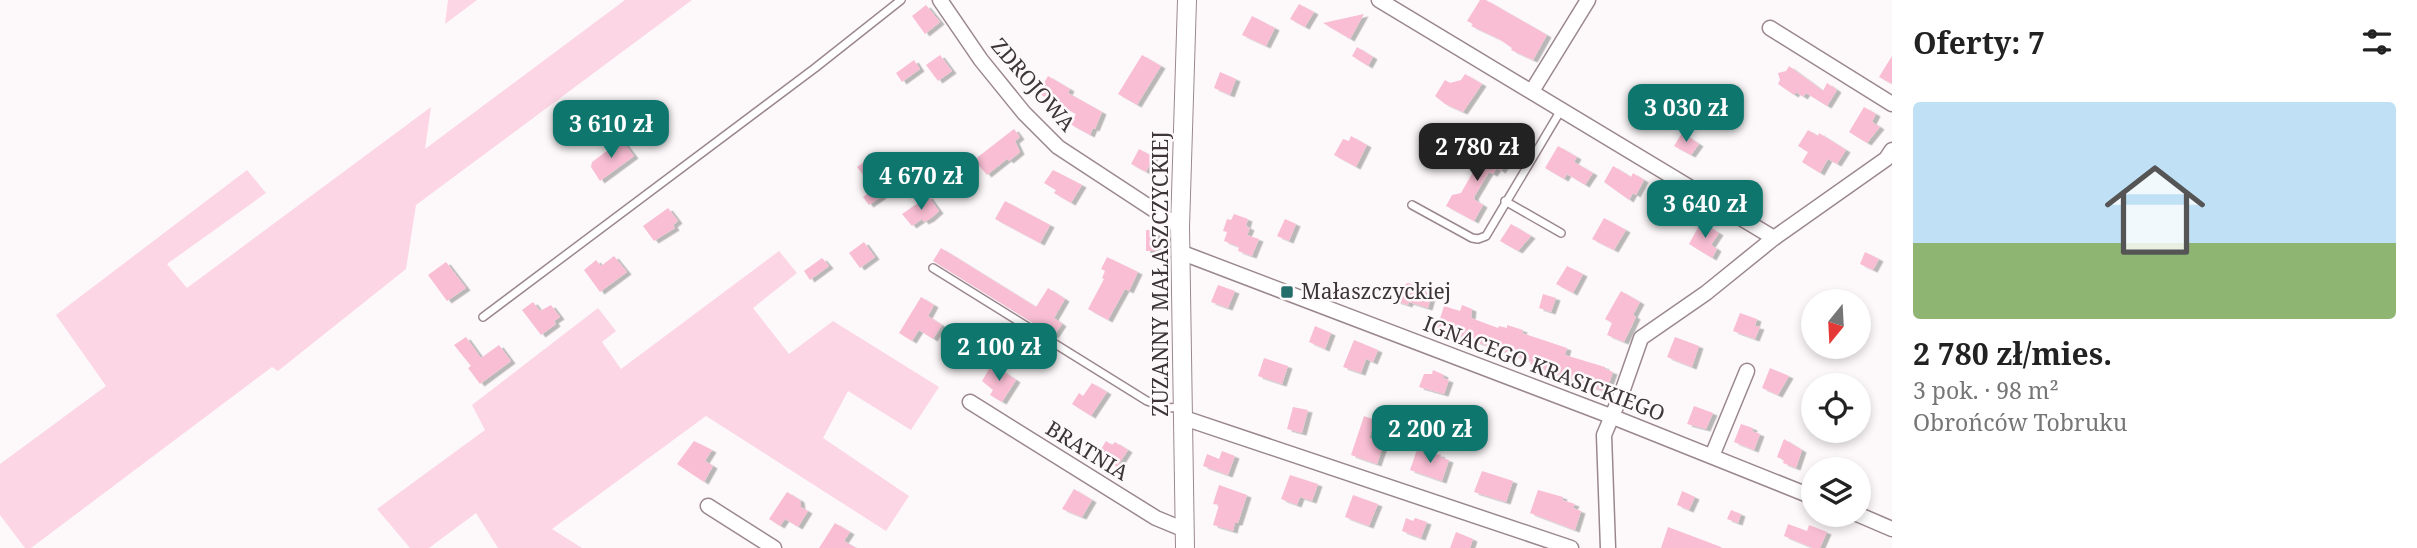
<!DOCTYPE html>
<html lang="pl">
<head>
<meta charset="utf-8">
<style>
  body { margin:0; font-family:"Noto Serif",serif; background:#f2f2f2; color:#222; height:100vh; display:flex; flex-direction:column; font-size:26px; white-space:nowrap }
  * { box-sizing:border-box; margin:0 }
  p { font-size:23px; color:#767676 }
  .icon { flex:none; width:38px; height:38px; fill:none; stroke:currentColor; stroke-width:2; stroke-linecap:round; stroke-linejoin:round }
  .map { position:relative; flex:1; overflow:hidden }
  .side { display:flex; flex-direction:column; background:#fff; width:525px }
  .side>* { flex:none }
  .needle { width:46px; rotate:198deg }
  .buttons { position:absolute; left:1801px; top:289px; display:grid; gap:14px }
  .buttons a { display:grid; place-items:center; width:70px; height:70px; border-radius:50%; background:#fff; box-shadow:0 4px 10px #0003; font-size:35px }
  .price { position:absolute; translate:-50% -60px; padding:0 16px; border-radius:14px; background:#0f766e; color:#fff; font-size:23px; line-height:46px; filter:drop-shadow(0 2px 4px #0008) }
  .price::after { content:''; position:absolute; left:50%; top:42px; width:21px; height:16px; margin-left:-10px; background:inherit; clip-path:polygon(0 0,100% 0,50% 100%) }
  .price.active { background:#222; color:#fff }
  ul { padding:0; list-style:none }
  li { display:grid; align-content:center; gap:14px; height:371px; padding:0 21px }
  li span { display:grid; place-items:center; height:217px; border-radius:7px; color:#555 }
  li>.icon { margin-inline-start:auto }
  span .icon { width:126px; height:126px; fill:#fffc; stroke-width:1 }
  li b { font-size:30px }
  h2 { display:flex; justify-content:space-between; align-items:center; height:84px; padding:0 21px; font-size:30px }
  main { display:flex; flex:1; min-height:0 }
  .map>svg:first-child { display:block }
  .green { fill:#fcd6e4 }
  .building { fill:#f9bed3; filter:url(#shadow) }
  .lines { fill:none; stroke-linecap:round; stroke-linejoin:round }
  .service-casing { stroke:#9b888f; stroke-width:10 }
  .minor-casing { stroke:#9b888f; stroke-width:17 }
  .tertiary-casing { stroke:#9b888f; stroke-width:20 }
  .service { stroke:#fff; stroke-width:7 }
  .minor { stroke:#fff; stroke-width:14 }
  .tertiary { stroke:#fff; stroke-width:18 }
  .poi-dot { fill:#236e6b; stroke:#fdf9fa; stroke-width:2.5 }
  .labels { text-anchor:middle; stroke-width:5; stroke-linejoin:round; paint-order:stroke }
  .street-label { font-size:21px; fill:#3d3538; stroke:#fdf9fa }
  .poi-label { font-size:21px; fill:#3d3538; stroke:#fdf9fa; text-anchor:start }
</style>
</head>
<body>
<main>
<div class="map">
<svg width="1892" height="548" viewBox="0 0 1892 548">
  <defs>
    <filter id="shadow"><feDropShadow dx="4.5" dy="2.5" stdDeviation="0" flood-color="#0004"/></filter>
  </defs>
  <rect width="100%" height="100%" fill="#fdf9fa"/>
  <g class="green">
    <polygon points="448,0 477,0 445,24"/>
    <polygon points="625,0 692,0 416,205 406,269 278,371 272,367 31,548 25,548 0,515 0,464 106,386 56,315 247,170 266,193 167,264 187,288 431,107 425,149"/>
    <polygon points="779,251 797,273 753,308 789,354 833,321 939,387 911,430 848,391 823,438 909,496 886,531 706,416 552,529 582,548 498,548 476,513 429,548 410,548 377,509 485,430 472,405 598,308 616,331 602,342 621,369"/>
  </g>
  <g class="building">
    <polygon points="1480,0 1486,0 1547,35 1533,60 1511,50 1512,48 1499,39 1471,26 1473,24 1467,21"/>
    <polygon points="1299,4 1314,12 1305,27 1290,19"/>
    <polygon points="926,5 940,22 925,34 912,16"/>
    <polygon points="1364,14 1350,39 1323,23"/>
    <polygon points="1252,16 1275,28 1266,46 1242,35"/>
    <polygon points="1357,47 1373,57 1368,66 1352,56"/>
    <polygon points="940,55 952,71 938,81 926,65"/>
    <polygon points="1142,55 1161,66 1137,105 1118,94"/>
    <polygon points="1892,56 1892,84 1879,77"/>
    <polygon points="914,60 920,69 902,82 896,73"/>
    <polygon points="1789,66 1823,91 1827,83 1837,90 1827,106 1806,93 1803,97 1796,92 1794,95 1778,84 1780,80 1778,73 1786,71"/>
    <polygon points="1220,72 1236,79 1230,95 1214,88"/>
    <polygon points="1465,74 1482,84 1463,112 1445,104 1435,96 1445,80 1450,83 1461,80"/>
    <polygon points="1048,76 1070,89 1068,93 1102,112 1095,129 1093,128 1090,135 1070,124 1076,114 1038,93"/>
    <polygon points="1864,107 1876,114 1872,122 1880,127 1867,143 1849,132"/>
    <polygon points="1014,129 1020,137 1015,141 1020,152 1009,161 1007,159 987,175 974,160"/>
    <polygon points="1808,130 1818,136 1819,133 1846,150 1837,164 1828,159 1820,173 1802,162 1808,152 1798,146"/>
    <polygon points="1682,133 1699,144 1691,155 1674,146"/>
    <polygon points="1351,136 1367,145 1356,167 1334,155 1343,139 1349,141"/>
    <polygon points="619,142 624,143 634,156 600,181 591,167 592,162"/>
    <polygon points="1558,146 1577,157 1574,162 1593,173 1585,185 1567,174 1564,179 1545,168"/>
    <polygon points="1488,147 1509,158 1501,171 1497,168 1493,174 1489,172 1474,197 1475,200 1483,205 1474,221 1446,206 1452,195 1461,193 1477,165 1471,161 1478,150 1484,153"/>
    <polygon points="1139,149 1154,157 1146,172 1131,164"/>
    <polygon points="872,156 890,181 882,187 884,190 880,193 882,196 869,205 863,197 868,193 864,187 869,183 857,167"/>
    <polygon points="1613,166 1631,177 1633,173 1644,180 1636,195 1633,193 1629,200 1604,182"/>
    <polygon points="1053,170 1082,185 1071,203 1054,193 1056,190 1044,183"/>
    <polygon points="1668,193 1693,208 1685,221 1678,217 1675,222 1657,211"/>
    <polygon points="928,196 939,211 930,219 924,222 922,219 912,226 902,214"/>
    <polygon points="1005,201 1050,225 1040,243 995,219"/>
    <polygon points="668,208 678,221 673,225 675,228 654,241 643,226"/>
    <polygon points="1234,214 1248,219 1246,226 1250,228 1247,235 1259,239 1252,256 1238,251 1239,247 1224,241 1227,232 1223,231 1227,219 1231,220"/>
    <polygon points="1604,218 1626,230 1614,250 1592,239"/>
    <polygon points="1285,219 1296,224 1289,241 1277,236"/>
    <polygon points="1701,222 1719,233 1711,245 1717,249 1712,258 1689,244"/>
    <polygon points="1511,224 1531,236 1518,251 1500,241"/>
    <polygon points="1146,230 1156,230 1157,251 1146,251"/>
    <polygon points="864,242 875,257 860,268 849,253"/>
    <polygon points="941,248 1036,307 1048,288 1065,299 1054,318 1062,324 1054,336 933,261"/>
    <polygon points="1865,252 1879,259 1873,270 1860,264"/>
    <polygon points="614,256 627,272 600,292 584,270 596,260 601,266"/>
    <polygon points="1107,257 1138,272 1129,291 1125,289 1108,320 1088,309 1104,279 1102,278 1105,271 1101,269"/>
    <polygon points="822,258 829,266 810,280 804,271"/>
    <polygon points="446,262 466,288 447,301 428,275"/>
    <polygon points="1567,266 1583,274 1573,293 1556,284"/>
    <polygon points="1408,283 1422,287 1421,290 1432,294 1428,308 1409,302 1408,305 1396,301 1398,294 1396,289"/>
    <polygon points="1218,285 1235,291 1228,308 1211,302"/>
    <polygon points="1621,291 1640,302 1633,315 1636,317 1624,342 1607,335 1612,323 1605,319"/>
    <polygon points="1543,294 1556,298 1551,312 1539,308"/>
    <polygon points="921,297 934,305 928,316 942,325 933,339 919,330 912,341 899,333"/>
    <polygon points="533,302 540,311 551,305 560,317 554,321 556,324 541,335 522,310"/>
    <polygon points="1462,305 1472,309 1471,318 1498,328 1499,326 1507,328 1507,325 1523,330 1522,333 1567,348 1565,355 1605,367 1605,369 1613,372 1606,392 1530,364 1531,361 1437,328 1444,306 1460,311"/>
    <polygon points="1740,313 1757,319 1755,326 1760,327 1755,339 1733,331"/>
    <polygon points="1315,326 1331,333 1325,349 1309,342"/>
    <polygon points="466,337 481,358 499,345 511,361 480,384 468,368 471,366 454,345"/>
    <polygon points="1675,337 1699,346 1692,367 1667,357"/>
    <polygon points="1354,340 1378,350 1373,362 1366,359 1361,373 1343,367"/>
    <polygon points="1264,358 1288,366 1282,384 1258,376"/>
    <polygon points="992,364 1016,380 1002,402 990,395 993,390 982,381"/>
    <polygon points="1770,368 1789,376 1778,395 1762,388"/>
    <polygon points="1433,370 1444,375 1443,378 1449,380 1444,394 1419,387 1424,374 1432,374"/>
    <polygon points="1092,383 1107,392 1091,416 1072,404 1079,393 1083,396"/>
    <polygon points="1694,406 1713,413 1706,429 1687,424"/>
    <polygon points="1293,407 1308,410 1302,433 1287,429"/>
    <polygon points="1364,416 1375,420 1369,438 1384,443 1377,464 1351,455"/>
    <polygon points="1741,424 1753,428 1752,431 1760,434 1754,450 1734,442"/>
    <polygon points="1784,439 1802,450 1796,468 1783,463 1784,460 1777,457"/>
    <polygon points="694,441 712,450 705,461 713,466 704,482 677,464"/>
    <polygon points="1106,441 1112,445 1115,442 1128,450 1117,467 1104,458 1106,455 1100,451"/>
    <polygon points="1417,450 1441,455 1440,457 1449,460 1442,481 1410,470"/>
    <polygon points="1222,451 1235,456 1228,475 1203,466 1207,454 1219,459"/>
    <polygon points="1482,471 1513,481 1506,502 1474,492"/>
    <polygon points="1290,475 1318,484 1312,501 1300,497 1297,505 1281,499"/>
    <polygon points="1219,485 1247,495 1238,523 1235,523 1233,531 1213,525 1219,505 1213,504"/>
    <polygon points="1074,489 1092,500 1082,517 1062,509"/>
    <polygon points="1538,490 1563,497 1562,500 1575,504 1573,508 1581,511 1575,530 1530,513"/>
    <polygon points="1682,491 1695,497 1689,510 1677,505"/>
    <polygon points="787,492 800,500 801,507 808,511 798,527 785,519 780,526 769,519"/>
    <polygon points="1353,495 1378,504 1369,526 1345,517"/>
    <polygon points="1731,510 1741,514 1738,523 1727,519"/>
    <polygon points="1406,518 1413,521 1415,518 1427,522 1421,538 1402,531"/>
    <polygon points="835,523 850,532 844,541 856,548 819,548"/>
    <polygon points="1788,524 1807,531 1809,525 1827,532 1820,548 1813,548 1784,536"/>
    <polygon points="1668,527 1721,547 1721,548 1661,548"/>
    <polygon points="1456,532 1473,539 1470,548 1450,548"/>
  </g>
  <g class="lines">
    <defs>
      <g id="service">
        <polyline points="1505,201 1561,233"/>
        <polyline points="1412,205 1472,238 1478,239 1486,236 1561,110"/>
        <polyline points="933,268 1147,401 1167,408 1183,407"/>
        <polyline points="483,317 815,68 901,0"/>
      </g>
      <g id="minor">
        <polyline points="940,0 981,60 1024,113 1058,147 1180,227"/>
        <polyline points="1379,0 1774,238"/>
        <polyline points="1770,28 1892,104"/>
        <polyline points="1532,91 1588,0"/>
        <polyline points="1180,252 1613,417 1813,497"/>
        <polyline points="970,402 1156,518 1185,530"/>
        <polyline points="1184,418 1571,548"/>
        <polyline points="1712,456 1747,371"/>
        <polyline points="708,506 774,548"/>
        <polyline points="1857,514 1892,529"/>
        <polyline points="1608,548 1604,435 1621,395 1641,338 1706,293 1774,238 1886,159 1892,150"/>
      </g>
      <polyline id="tertiary" points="1185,548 1180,227 1187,0"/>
    </defs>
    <use href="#service" class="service-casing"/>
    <use href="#minor" class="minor-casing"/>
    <use href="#tertiary" class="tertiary-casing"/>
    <use href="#service" class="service"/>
    <use href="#minor" class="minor"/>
    <use href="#tertiary" class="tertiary"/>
  </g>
  <rect class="poi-dot" x="1280" y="285" width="14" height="14" rx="3.5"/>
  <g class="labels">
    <g class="street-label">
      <text transform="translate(1033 85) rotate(49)" y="7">ZDROJOWA</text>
      <text transform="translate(1161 274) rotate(-90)" y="7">ZUZANNY MAŁASZCZYCKIEJ</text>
      <text transform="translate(1544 369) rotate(21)" y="7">IGNACEGO KRASICKIEGO</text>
      <text transform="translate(1087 451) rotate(32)" y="7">BRATNIA</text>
    </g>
    <g class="poi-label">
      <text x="1301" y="299">Małaszczyckiej</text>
    </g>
  </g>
</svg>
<div class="buttons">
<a><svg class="needle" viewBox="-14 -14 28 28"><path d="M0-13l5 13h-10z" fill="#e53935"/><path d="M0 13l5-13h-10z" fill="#767676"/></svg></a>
<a><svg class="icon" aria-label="locate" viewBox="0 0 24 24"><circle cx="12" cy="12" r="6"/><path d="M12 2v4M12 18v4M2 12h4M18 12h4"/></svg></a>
<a><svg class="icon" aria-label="layers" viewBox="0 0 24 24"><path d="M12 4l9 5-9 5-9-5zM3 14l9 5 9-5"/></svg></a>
</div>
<b class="price" style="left:1686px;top:144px">3 030 zł</b>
<b class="price" style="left:611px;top:160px">3 610 zł</b>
<b class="price active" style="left:1477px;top:183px">2 780 zł</b>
<b class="price" style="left:921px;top:212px">4 670 zł</b>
<b class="price" style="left:1705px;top:240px">3 640 zł</b>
<b class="price" style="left:999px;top:383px">2 100 zł</b>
<b class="price" style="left:1430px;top:465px">2 200 zł</b>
</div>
<section class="side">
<h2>Oferty: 7<svg class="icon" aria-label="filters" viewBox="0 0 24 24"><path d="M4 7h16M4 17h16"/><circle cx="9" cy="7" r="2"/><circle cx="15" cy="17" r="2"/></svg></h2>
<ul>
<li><span style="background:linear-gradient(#bfe0f5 65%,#8fb573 0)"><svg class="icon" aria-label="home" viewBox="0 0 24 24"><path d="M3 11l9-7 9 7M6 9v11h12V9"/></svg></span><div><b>2 780 zł/mies.</b><p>3 pok. · 98 m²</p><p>Obrońców Tobruku</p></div></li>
</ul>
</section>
</main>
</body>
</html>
